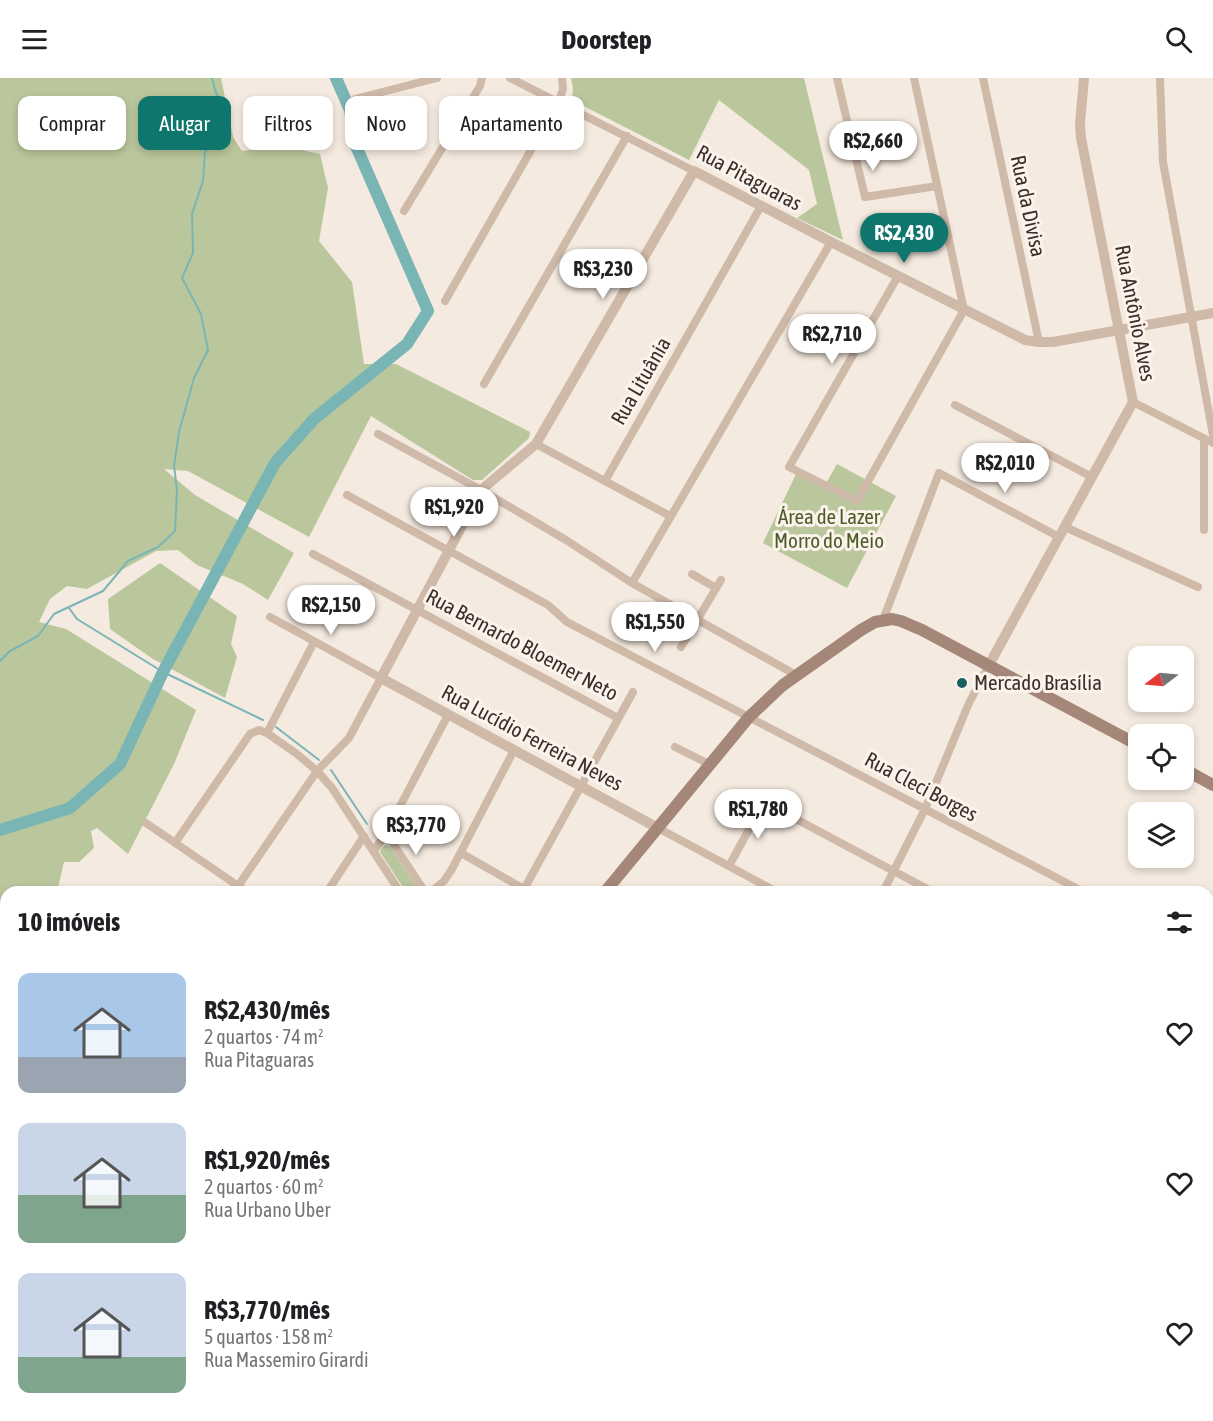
<!DOCTYPE html>
<html lang="pt">
<head>
<meta charset="utf-8">
<style>
  body { margin:0; font-family:"Asap Condensed",sans-serif; background:#f2f2f2; color:#202124; height:100vh; display:flex; flex-direction:column; font-size:22px; white-space:nowrap }
  * { box-sizing:border-box; margin:0 }
  p { font-size:20px; color:#757577 }
  .icon { flex:none; width:33px; height:33px; fill:none; stroke:currentColor; stroke-width:2; stroke-linecap:round; stroke-linejoin:round }
  .map { position:relative; flex:1; overflow:hidden }
  .panel { position:absolute; left:0px; top:808px; width:1214px; height:536px; display:flex; flex-direction:column; background:#fff; border-radius:18px 18px 0 0; box-shadow:0 3px 9px #0003 }
  .panel>* { flex:none }
  .guide { position:absolute; left:18px; top:18px; width:600px; height:54px; display:flex; gap:12px }
  .needle { width:39px; rotate:254deg }
  .tools { position:absolute; left:1128px; top:568px; display:grid; gap:12px }
  .tools a { display:grid; place-items:center; width:66px; height:66px; border-radius:12px; background:#fff; box-shadow:0 3px 9px #0003; font-size:30px }
  .price { position:absolute; translate:-50% -51px; padding:0 14px; border-radius:21px; background:#fff; color:#222; font-size:20px; line-height:39px; filter:drop-shadow(0 2px 3px #0008) }
  .price::after { content:''; position:absolute; left:50%; top:36px; width:18px; height:14px; margin-left:-9px; background:inherit; clip-path:polygon(0 0,100% 0,50% 100%) }
  .price.active { background:#0f766e; color:#fff }
  ul { padding:0; list-style:none }
  li { display:flex; align-items:center; gap:18px; height:150px; padding:0 18px }
  li span { display:grid; place-items:center; flex:none; width:168px; height:120px; border-radius:12px; color:#555 }
  li>.icon { margin-inline-start:auto }
  span .icon { width:72px; height:72px; fill:#fffc; stroke-width:1 }
  li b { font-size:26px }
  h2 { display:flex; justify-content:space-between; align-items:center; height:72px; padding:0 18px; font-size:26px }
  .tag { padding:0 21px; border-radius:12px; background:#fff; box-shadow:0 3px 9px #0003; font-size:21px; line-height:54px }
  .tag.active { background:#0f766e; color:#fff }
  header { display:flex; justify-content:space-between; align-items:center; height:78px; padding:0 18px; background:#fff; font-size:27px; font-weight:700 }
  .map>svg:first-child { display:block }
  .green { fill:#bac79c }
  .lines { fill:none; stroke-linecap:round; stroke-linejoin:round }
  .stream { stroke:#7ab5b6; stroke-width:2 }
  .river { stroke:#7ab5b6; stroke-width:12 }
  .minor { stroke:#cfb9a9; stroke-width:8 }
  .tertiary { stroke:#cfb9a9; stroke-width:10 }
  .secondary { stroke:#a48779; stroke-width:12 }
  .poi-dot { fill:#1a6062; stroke:#fcf4ec; stroke-width:2 }
  .labels { text-anchor:middle; stroke-width:6; stroke-linejoin:round; paint-order:stroke }
  .street-label { font-size:21px; fill:#3c2f29; stroke:#fcf4ec }
  .park-label { font-size:21px; fill:#4c5d2a; stroke:#fcf4ec }
  .poi-label { font-size:21px; fill:#3c2f29; stroke:#fcf4ec; text-anchor:start }
</style>
</head>
<body>
<header><svg class="icon" aria-label="menu" viewBox="0 0 24 24"><path d="M4 6h16M4 12h16M4 18h16"/></svg>Doorstep<svg class="icon" aria-label="search" viewBox="0 0 24 24"><circle cx="10" cy="10" r="6"/><path d="M15 15l6 6"/></svg></header>
<div class="map">
<svg width="1213" height="1343" viewBox="0 0 1213 1343">
  <rect width="100%" height="100%" fill="#f5eadf"/>
  <g class="green">
    <polygon points="0,0 221,0 233,59 242,73 283,68 320,76 328,110 319,163 352,204 364,286 396,286 530,354 529,360 482,402 473,402 371,338 309,459 188,393 164,391 195,417 294,475 268,522 243,506 197,487 178,472 156,473 87,511 67,508 50,521 39,544 66,551 196,632 175,684 128,776 97,750 91,753 94,770 79,784 64,784 57,814 6,814 6,1033 0,1041"/>
    <polygon points="571,0 804,0 843,162 797,140 817,126 809,92 719,22 689,82 572,22 573,10"/>
    <polygon points="837,386 896,418 847,510 763,465 796,396 824,409"/>
    <polygon points="160,485 237,538 231,566 237,579 225,620 153,581 110,551 108,521"/>
    <polygon points="386,767 391,770 420,814 406,814 380,774 382,769"/>
    <polygon points="1213,1189 1213,1343 1094,1343 1099,1338 1140,1338 1155,1342 1157,1338 1208,1338 1208,1240 1211,1229 1208,1221 1208,1195"/>
    <polygon points="57,1338 185,1338 192,1343 57,1343 55,1342"/>
    <polygon points="324,1338 405,1338 399,1343 331,1343"/>
    <polygon points="644,1338 868,1338 865,1343 641,1343"/>
  </g>
  <g class="lines">
    <g class="stream">
      <polyline points="69,530 77,541 163,594 263,642"/>
      <polyline points="0,583 10,573 38,558 54,536 103,513 128,483 158,469 175,453 177,412 174,388 179,354 194,300 208,272 201,236 182,200 193,175 192,136 203,103 205,74 221,51 224,33 215,12 212,0"/>
      <polyline points="276,649 319,682"/>
      <polyline points="331,692 367,746"/>
    </g>
    <g class="river">
      <polyline points="0,752 70,730 120,686 163,594 275,385 314,341 407,266 428,233 356,68 350,32 336,0"/>
      <polyline points="1208,1281 1213,1273"/>
      <polyline points="1162,1343 1164,1338"/>
    </g>
    <g class="minor">
      <polyline points="510,0 694,93"/>
      <polyline points="837,0 865,119 937,108"/>
      <polyline points="983,0 1039,264"/>
      <polyline points="1160,0 1163,84 1213,357"/>
      <polyline points="355,21 437,0"/>
      <polyline points="404,133 480,8 482,0"/>
      <polyline points="898,198 789,389 857,423 964,232 914,0"/>
      <polyline points="445,223 559,23 563,11 562,0"/>
      <polyline points="484,306 627,58"/>
      <polyline points="1133,324 1213,365"/>
      <polyline points="955,327 1092,399"/>
      <polyline points="378,356 481,412 566,462 632,505 796,597"/>
      <polyline points="536,366 670,438"/>
      <polyline points="605,403 761,128"/>
      <polyline points="347,417 548,527 567,544 1078,811"/>
      <polyline points="1065,449 1198,509"/>
      <polyline points="1204,452 1204,361"/>
      <polyline points="313,476 618,640"/>
      <polyline points="692,496 716,510"/>
      <polyline points="632,505 831,164"/>
      <polyline points="883,542 939,395 1059,459"/>
      <polyline points="681,569 721,502"/>
      <polyline points="267,655 314,564"/>
      <polyline points="1182,657 1183,655"/>
      <polyline points="675,669 709,686"/>
      <polyline points="146,745 247,814"/>
      <polyline points="658,750 777,814"/>
      <polyline points="386,755 425,814"/>
      <polyline points="175,765 250,656 259,652 267,655 297,676 317,693 332,710 400,814"/>
      <polyline points="374,773 386,755 448,637"/>
      <polyline points="461,775 524,811 526,814"/>
      <polyline points="729,788 764,724 933,814"/>
      <polyline points="609,810 617,814"/>
      <polyline points="524,811 633,614"/>
      <polyline points="234,814 317,693 349,660 381,600 270,539"/>
      <polyline points="327,814 364,758"/>
      <polyline points="431,814 444,803 452,791 514,672"/>
      <polyline points="883,814 925,731 969,625 989,587"/>
      <polyline points="0,1113 6,1117"/>
      <polyline points="1208,1134 1213,1137"/>
      <polyline points="0,1241 6,1245"/>
      <polyline points="0,1320 6,1310"/>
      <polyline points="249,1338 256,1343"/>
      <polyline points="455,1338 463,1343"/>
      <polyline points="980,1338 986,1343"/>
      <polyline points="600,1343 603,1338"/>
      <polyline points="1031,1343 1031,1338"/>
      <polyline points="1061,1343 1065,1338"/>
    </g>
    <g class="tertiary">
      <polyline points="989,587 1133,324 1081,60 1080,46 1084,0"/>
      <polyline points="658,750 381,600 481,412 536,366 694,93 831,164 1025,262 1039,264 1053,264 1213,235"/>
    </g>
    <g class="secondary">
      <polyline points="1184,691 1213,707"/>
      <polyline points="605,814 749,639 783,607 861,552 875,544 892,541 901,543 922,552 1138,667"/>
      <polyline points="0,1096 6,1087"/>
    </g>
  </g>
  <circle class="poi-dot" cx="962" cy="605" r="6"/>
  <g class="labels">
    <g class="street-label">
      <text transform="translate(749 100) rotate(28)" y="7">Rua Pitaguaras</text>
      <text transform="translate(1028 128) rotate(78)" y="7">Rua da Divisa</text>
      <text transform="translate(1135 235) rotate(79)" y="7">Rua Antônio Alves</text>
      <text transform="translate(641 303) rotate(-60)" y="7">Rua Lituânia</text>
      <text transform="translate(522 567) rotate(28)" y="7">Rua Bernardo Bloemer Neto</text>
      <text transform="translate(532 660) rotate(28)" y="7">Rua Lucídio Ferreira Neves</text>
      <text transform="translate(921 709) rotate(28)" y="7">Rua Cleci Borges</text>
    </g>
    <g class="park-label">
      <text x="829" y="446">Área de Lazer<tspan x="829" dy="24">Morro do Meio</tspan></text>
    </g>
    <g class="poi-label">
      <text x="974" y="612">Mercado Brasília</text>
    </g>
  </g>
</svg>
<div class="tools">
<a><svg class="needle" viewBox="-14 -14 28 28"><path d="M0-13l5 13h-10z" fill="#e53935"/><path d="M0 13l5-13h-10z" fill="#757577"/></svg></a>
<a><svg class="icon" aria-label="locate" viewBox="0 0 24 24"><circle cx="12" cy="12" r="6"/><path d="M12 2v4M12 18v4M2 12h4M18 12h4"/></svg></a>
<a><svg class="icon" aria-label="layers" viewBox="0 0 24 24"><path d="M12 4l9 5-9 5-9-5zM3 14l9 5 9-5"/></svg></a>
</div>
<b class="price" style="left:873px;top:94px">R$2,660</b>
<b class="price active" style="left:904px;top:186px">R$2,430</b>
<b class="price" style="left:603px;top:222px">R$3,230</b>
<b class="price" style="left:832px;top:287px">R$2,710</b>
<b class="price" style="left:1005px;top:416px">R$2,010</b>
<b class="price" style="left:454px;top:460px">R$1,920</b>
<b class="price" style="left:331px;top:558px">R$2,150</b>
<b class="price" style="left:655px;top:575px">R$1,550</b>
<b class="price" style="left:758px;top:762px">R$1,780</b>
<b class="price" style="left:416px;top:778px">R$3,770</b>
<div class="guide">
<a class="tag">Comprar</a>
<a class="tag active">Alugar</a>
<a class="tag">Filtros</a>
<a class="tag">Novo</a>
<a class="tag">Apartamento</a>
</div>
<section class="panel">
<h2>10 imóveis<svg class="icon" aria-label="filters" viewBox="0 0 24 24"><path d="M4 7h16M4 17h16"/><circle cx="9" cy="7" r="2"/><circle cx="15" cy="17" r="2"/></svg></h2>
<ul>
<li><span style="background:linear-gradient(#a9c7e8 70%,#9aa5b1 0)"><svg class="icon" aria-label="home" viewBox="0 0 24 24"><path d="M3 11l9-7 9 7M6 9v11h12V9"/></svg></span><div><b>R$2,430/mês</b><p>2 quartos · 74 m²</p><p>Rua Pitaguaras</p></div><svg class="icon" aria-label="heart" viewBox="0 0 24 24"><path d="M12 20l-8-8c-3-5 5-10 8-4 3-6 11-1 8 4z"/></svg></li>
<li><span style="background:linear-gradient(#c9d6e8 60%,#7fa58c 0)"><svg class="icon" aria-label="home" viewBox="0 0 24 24"><path d="M3 11l9-7 9 7M6 9v11h12V9"/></svg></span><div><b>R$1,920/mês</b><p>2 quartos · 60 m²</p><p>Rua Urbano Uber</p></div><svg class="icon" aria-label="heart" viewBox="0 0 24 24"><path d="M12 20l-8-8c-3-5 5-10 8-4 3-6 11-1 8 4z"/></svg></li>
<li><span style="background:linear-gradient(#c9d6e8 70%,#7fa58c 0)"><svg class="icon" aria-label="home" viewBox="0 0 24 24"><path d="M3 11l9-7 9 7M6 9v11h12V9"/></svg></span><div><b>R$3,770/mês</b><p>5 quartos · 158 m²</p><p>Rua Massemiro Girardi</p></div><svg class="icon" aria-label="heart" viewBox="0 0 24 24"><path d="M12 20l-8-8c-3-5 5-10 8-4 3-6 11-1 8 4z"/></svg></li>
</ul>
</section>
</div>
</body>
</html>
